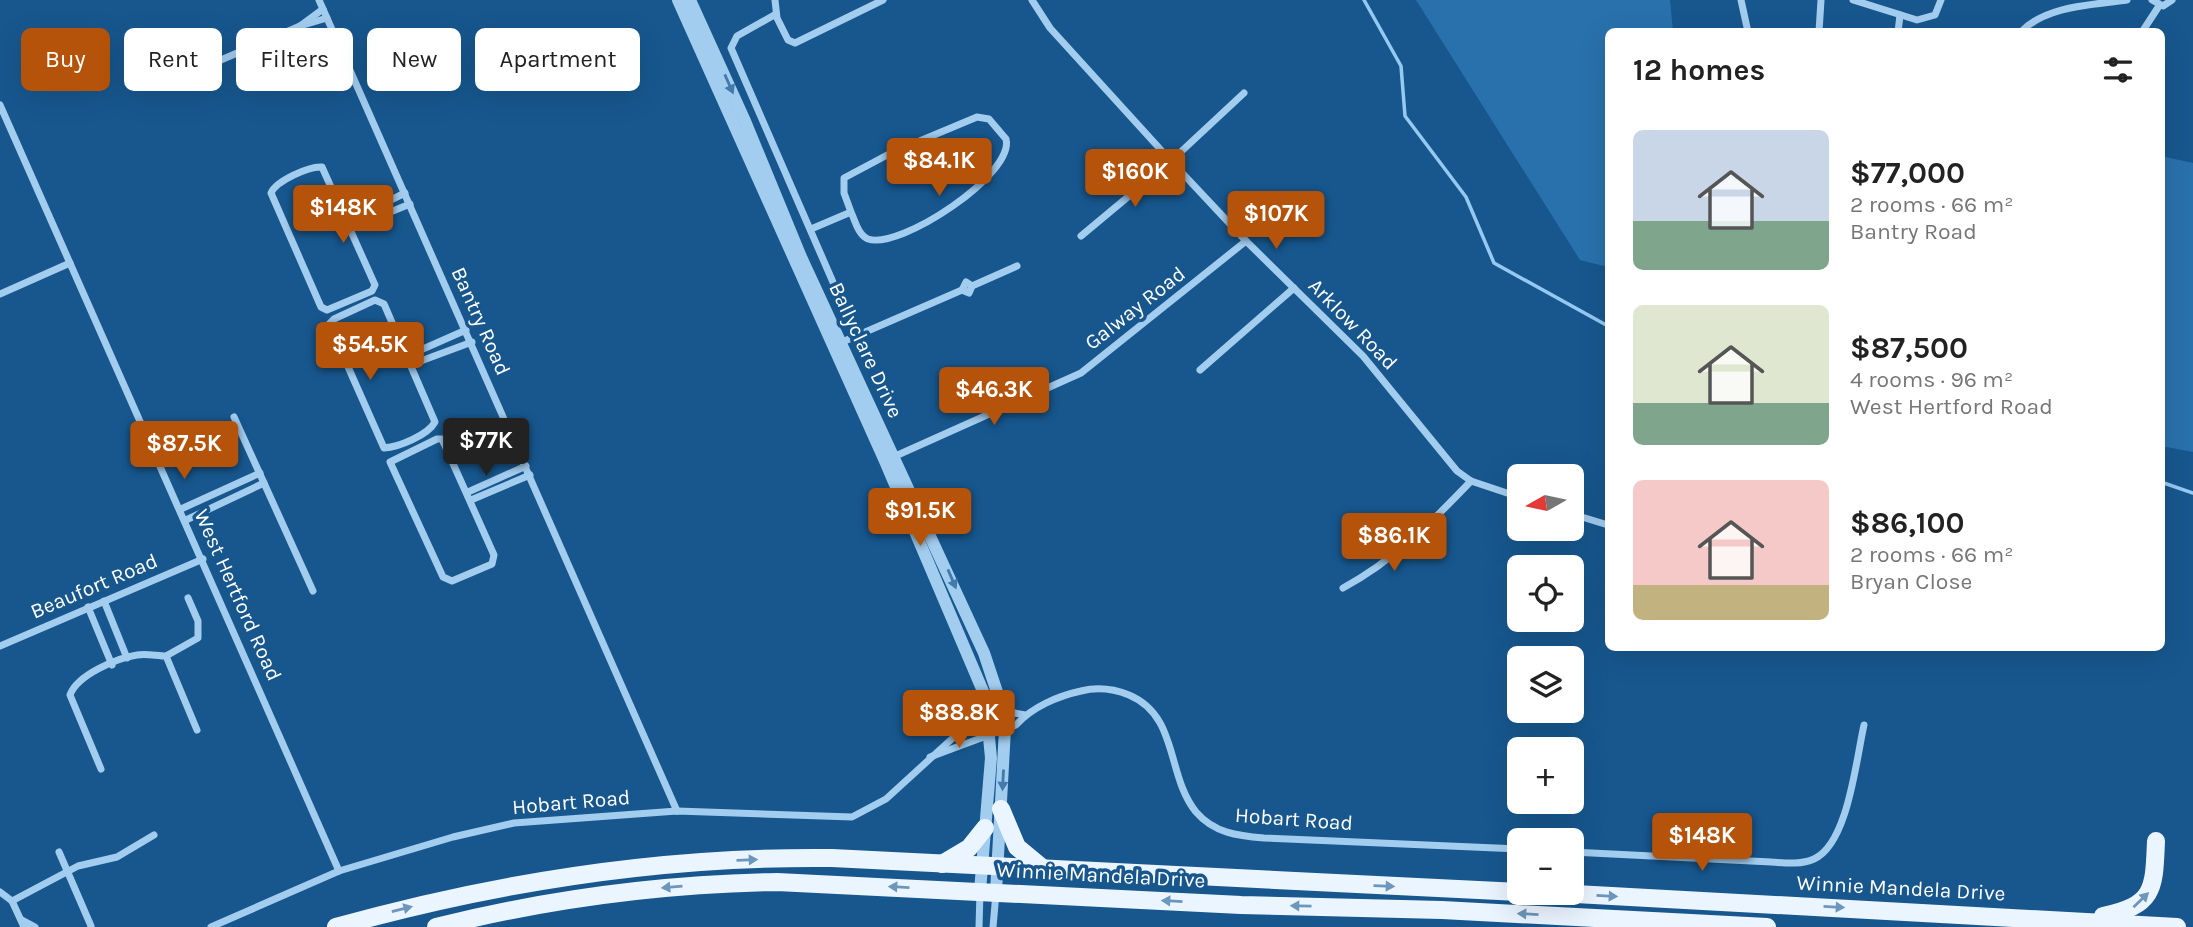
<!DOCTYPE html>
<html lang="en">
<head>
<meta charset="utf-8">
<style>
  body { margin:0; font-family:Karla,sans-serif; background:#f2f2f2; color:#222; height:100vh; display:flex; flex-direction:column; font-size:26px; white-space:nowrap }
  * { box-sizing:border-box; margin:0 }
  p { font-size:23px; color:#767676 }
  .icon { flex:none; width:38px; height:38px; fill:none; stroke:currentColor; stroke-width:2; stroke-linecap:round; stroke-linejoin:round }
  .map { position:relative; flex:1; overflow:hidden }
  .sheet { position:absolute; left:1605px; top:28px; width:560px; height:623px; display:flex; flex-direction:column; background:#fff; border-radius:10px; box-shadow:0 7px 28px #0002 }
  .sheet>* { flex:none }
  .top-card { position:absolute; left:21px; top:28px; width:665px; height:63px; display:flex; gap:14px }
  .needle { width:46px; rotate:261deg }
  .controls { position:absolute; left:1507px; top:464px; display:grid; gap:14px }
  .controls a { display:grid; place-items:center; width:77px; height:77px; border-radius:10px; background:#fff; box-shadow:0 7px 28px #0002; font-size:35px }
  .price { position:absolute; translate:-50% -60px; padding:0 16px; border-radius:7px; background:#b45309; color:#fff; font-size:23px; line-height:46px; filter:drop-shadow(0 2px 4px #0008) }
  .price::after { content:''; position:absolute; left:50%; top:42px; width:21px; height:16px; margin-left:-10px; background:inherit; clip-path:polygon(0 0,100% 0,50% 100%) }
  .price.active { background:#222; color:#fff }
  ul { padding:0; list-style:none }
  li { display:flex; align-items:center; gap:21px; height:175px; padding:0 28px }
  li span { display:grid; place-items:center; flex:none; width:196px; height:140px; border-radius:10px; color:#555 }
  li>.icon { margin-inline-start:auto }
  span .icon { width:84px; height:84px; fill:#fffc; stroke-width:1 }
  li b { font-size:30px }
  h2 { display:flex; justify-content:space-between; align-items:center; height:84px; padding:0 28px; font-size:30px }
  .pill { padding:0 24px; border-radius:10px; background:#fff; box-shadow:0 7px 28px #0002; font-size:24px; line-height:63px }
  .pill.active { background:#b45309; color:#fff }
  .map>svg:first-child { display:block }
  .green { fill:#2971ad }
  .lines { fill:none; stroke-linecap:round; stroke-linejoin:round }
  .stream { stroke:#95c9f2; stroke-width:3.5 }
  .minor { stroke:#a3cdef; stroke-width:7 }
  .tertiary { stroke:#a3cdef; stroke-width:12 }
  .primary { stroke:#ebf5ff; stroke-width:18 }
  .oneway { fill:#417aab }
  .oneway2 { fill:#6c96bb }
  .labels { text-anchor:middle; stroke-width:7; stroke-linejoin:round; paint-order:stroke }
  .street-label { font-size:21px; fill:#fff; stroke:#17578e }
</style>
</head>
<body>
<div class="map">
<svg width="2193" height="927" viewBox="0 0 2193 927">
  <rect width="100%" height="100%" fill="#17578e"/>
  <g class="green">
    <polygon points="1416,0 1670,0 1673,31 1608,32 1608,267 1580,260"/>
    <polygon points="2161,156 2193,163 2193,452 2161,446"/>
  </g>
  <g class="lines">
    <g class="stream">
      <polyline points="1364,0 1401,66 1405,116 1466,197 1494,263 1608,326"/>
      <polyline points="2161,482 2193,493"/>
    </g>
    <g class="minor">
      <polyline points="319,0 677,811"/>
      <polyline points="775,0 777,18 788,40 795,43 883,0"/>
      <polyline points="1032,0 1050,28 1171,161 1246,241 1363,356 1457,471 1471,481 1519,497"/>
      <polyline points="1741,0 1748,32"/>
      <polyline points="1853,0 1917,20 1935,15 1941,0"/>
      <polyline points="2152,0 2163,6 2172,0"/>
      <polyline points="776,14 737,36 731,48 856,335"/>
      <polyline points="300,26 323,9"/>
      <polyline points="1819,32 1821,0"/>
      <polyline points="1898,32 1900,15"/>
      <path d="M2021 32C2046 5 2094 5 2127 0"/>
      <polyline points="2142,32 2159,6"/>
      <polyline points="179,78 300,26 327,18"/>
      <polyline points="0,105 339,871"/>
      <path d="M322 167 375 285 372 291 327 310 321 307 271 193C276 181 309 166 322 167Z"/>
      <polyline points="348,221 405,193"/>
      <polyline points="351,228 410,204"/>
      <path d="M811 229 851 212 844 193V178L891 153 977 117 989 119 1006 139C1015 174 900 250 868 239 858 235 855 220 851 212"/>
      <polyline points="1081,236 1171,161 1244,93"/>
      <polyline points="972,286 969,293 962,290 966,282 972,286 1017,266"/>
      <polyline points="0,294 70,263"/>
      <path d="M375 300 384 304 435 422C428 435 399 447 384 448L329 324 334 319Z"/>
      <polyline points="840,343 962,290"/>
      <polyline points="407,356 466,330"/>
      <polyline points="410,365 472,342"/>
      <polyline points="1200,370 1294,288"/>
      <polyline points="234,417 313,591"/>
      <polygon points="437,439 442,439 494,555 492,564 452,581 443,577 390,462"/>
      <polyline points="891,458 1081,373 1246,241"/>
      <polyline points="468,492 526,466"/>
      <polyline points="471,500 530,475"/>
      <polyline points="181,509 260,473"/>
      <polyline points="1572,514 1608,525"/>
      <polyline points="186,520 264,483"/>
      <path d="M1343 588C1393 561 1431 523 1471 481"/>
      <polyline points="104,601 127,658"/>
      <polyline points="88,607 112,665"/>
      <polyline points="0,646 203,559"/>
      <polyline points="166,656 198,638 198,621 188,598"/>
      <path d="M930 757 1016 725C1032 707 1058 696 1081 691 1097 687 1114 689 1129 695 1179 716 1166 775 1196 812 1214 833 1238 836 1264 838L1519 849"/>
      <path d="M101 769 70 695C77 675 117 658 137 655 146 653 157 656 166 656L197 730"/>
      <polyline points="59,852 91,926"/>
      <path d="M1572 852 1771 862C1785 863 1801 865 1814 859 1848 844 1856 760 1864 725"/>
      <polyline points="0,892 12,901 24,927"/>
      <polyline points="12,901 78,866 117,857 154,835"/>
      <polyline points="22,920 35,927"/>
      <polyline points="211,927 339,871 453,837 514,823 677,811 852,817 886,799 955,736 1015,713 1025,715"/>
      <polyline points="979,927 980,892"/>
      <polyline points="993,927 996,893"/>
    </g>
    <g class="tertiary">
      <polyline points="678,0 885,461 985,696 991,758 980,891"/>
      <polyline points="690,0 745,121 801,257 984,653 1001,704 1005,729 996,892"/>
    </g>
    <g class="primary">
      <polyline points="1001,809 1017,847 1046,871"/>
      <polyline points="942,864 969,848 985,828"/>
      <polyline points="1539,892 2177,927"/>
      <path d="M2103 916C2155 905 2154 889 2156 841"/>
      <path d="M336 927C497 882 664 856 832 858L1519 892"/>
      <path d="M436 927C548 899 662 884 777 882L1241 905 1442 910 1767 927"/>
    </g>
  </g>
  <defs><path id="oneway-solid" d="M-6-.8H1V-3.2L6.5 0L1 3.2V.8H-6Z" transform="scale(1.75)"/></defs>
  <g class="oneway">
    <use href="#oneway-solid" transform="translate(729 84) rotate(66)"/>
    <use href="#oneway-solid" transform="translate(952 579) rotate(67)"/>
    <use href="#oneway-solid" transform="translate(1003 780) rotate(93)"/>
  </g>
  <g class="oneway2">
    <use href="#oneway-solid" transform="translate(747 860) rotate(-2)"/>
    <use href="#oneway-solid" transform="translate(1384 886) rotate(2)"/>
    <use href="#oneway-solid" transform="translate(672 887) rotate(175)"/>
    <use href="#oneway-solid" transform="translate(899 887) rotate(-177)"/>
    <use href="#oneway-solid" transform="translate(1607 896) rotate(3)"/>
    <use href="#oneway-solid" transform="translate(2141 900) rotate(-44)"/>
    <use href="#oneway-solid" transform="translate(1172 901) rotate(-177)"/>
    <use href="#oneway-solid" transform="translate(1301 906) rotate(-179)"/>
    <use href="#oneway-solid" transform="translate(1834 907) rotate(3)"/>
    <use href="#oneway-solid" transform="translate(402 909) rotate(-14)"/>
    <use href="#oneway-solid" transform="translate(1528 914) rotate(-177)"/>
  </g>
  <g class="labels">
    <g class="street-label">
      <text transform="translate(1135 308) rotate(-38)" y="7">Galway Road</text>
      <text transform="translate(481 321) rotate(66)" y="7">Bantry Road</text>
      <text transform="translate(1353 324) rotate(46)" y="7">Arklow Road</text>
      <text transform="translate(866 350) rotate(65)" y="7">Ballyclare Drive</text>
      <text transform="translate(94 586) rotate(-23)" y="7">Beaufort Road</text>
      <text transform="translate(238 595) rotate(66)" y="7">West Hertford Road</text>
      <text transform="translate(571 802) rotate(-5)" y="7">Hobart Road</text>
      <text transform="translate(1294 819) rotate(4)" y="7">Hobart Road</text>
      <text transform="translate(1101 875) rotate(3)" y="7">Winnie Mandela Drive</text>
      <text transform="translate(1901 888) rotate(3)" y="7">Winnie Mandela Drive</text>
    </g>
  </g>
</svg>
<div class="controls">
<a><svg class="needle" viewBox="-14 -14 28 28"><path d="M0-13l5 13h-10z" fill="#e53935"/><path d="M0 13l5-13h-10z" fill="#767676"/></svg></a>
<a><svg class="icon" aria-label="locate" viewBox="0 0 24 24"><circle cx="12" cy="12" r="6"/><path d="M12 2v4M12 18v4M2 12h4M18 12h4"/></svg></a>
<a><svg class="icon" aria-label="layers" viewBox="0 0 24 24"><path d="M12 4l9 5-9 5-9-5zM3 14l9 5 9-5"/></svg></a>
<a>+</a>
<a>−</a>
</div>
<b class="price" style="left:939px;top:198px">$84.1K</b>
<b class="price" style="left:1135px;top:209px">$160K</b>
<b class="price" style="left:343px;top:245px">$148K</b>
<b class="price" style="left:1276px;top:251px">$107K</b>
<b class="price" style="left:370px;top:382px">$54.5K</b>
<b class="price" style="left:994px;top:427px">$46.3K</b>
<b class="price active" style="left:486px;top:478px">$77K</b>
<b class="price" style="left:184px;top:481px">$87.5K</b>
<b class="price" style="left:920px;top:548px">$91.5K</b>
<b class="price" style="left:1394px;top:573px">$86.1K</b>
<b class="price" style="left:959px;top:750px">$88.8K</b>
<b class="price" style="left:1702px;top:873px">$148K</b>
<div class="top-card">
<a class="pill active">Buy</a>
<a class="pill">Rent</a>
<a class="pill">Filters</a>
<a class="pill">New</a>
<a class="pill">Apartment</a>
</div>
<section class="sheet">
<h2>12 homes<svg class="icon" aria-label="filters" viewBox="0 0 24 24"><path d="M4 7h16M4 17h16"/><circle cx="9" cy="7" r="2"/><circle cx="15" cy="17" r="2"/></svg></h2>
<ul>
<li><span style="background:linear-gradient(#c9d6e8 65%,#7fa58c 0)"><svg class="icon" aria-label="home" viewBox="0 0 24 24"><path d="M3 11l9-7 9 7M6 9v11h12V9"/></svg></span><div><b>$77,000</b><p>2 rooms · 66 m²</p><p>Bantry Road</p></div></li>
<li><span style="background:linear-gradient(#dfe7d0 70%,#7fa58c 0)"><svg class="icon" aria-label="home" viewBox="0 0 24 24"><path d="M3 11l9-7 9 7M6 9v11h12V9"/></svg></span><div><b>$87,500</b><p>4 rooms · 96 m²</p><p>West Hertford Road</p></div></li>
<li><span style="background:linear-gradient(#f6c9c9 75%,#c2b280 0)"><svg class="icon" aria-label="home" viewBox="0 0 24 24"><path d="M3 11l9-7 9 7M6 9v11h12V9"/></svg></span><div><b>$86,100</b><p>2 rooms · 66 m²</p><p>Bryan Close</p></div></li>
</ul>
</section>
</div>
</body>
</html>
